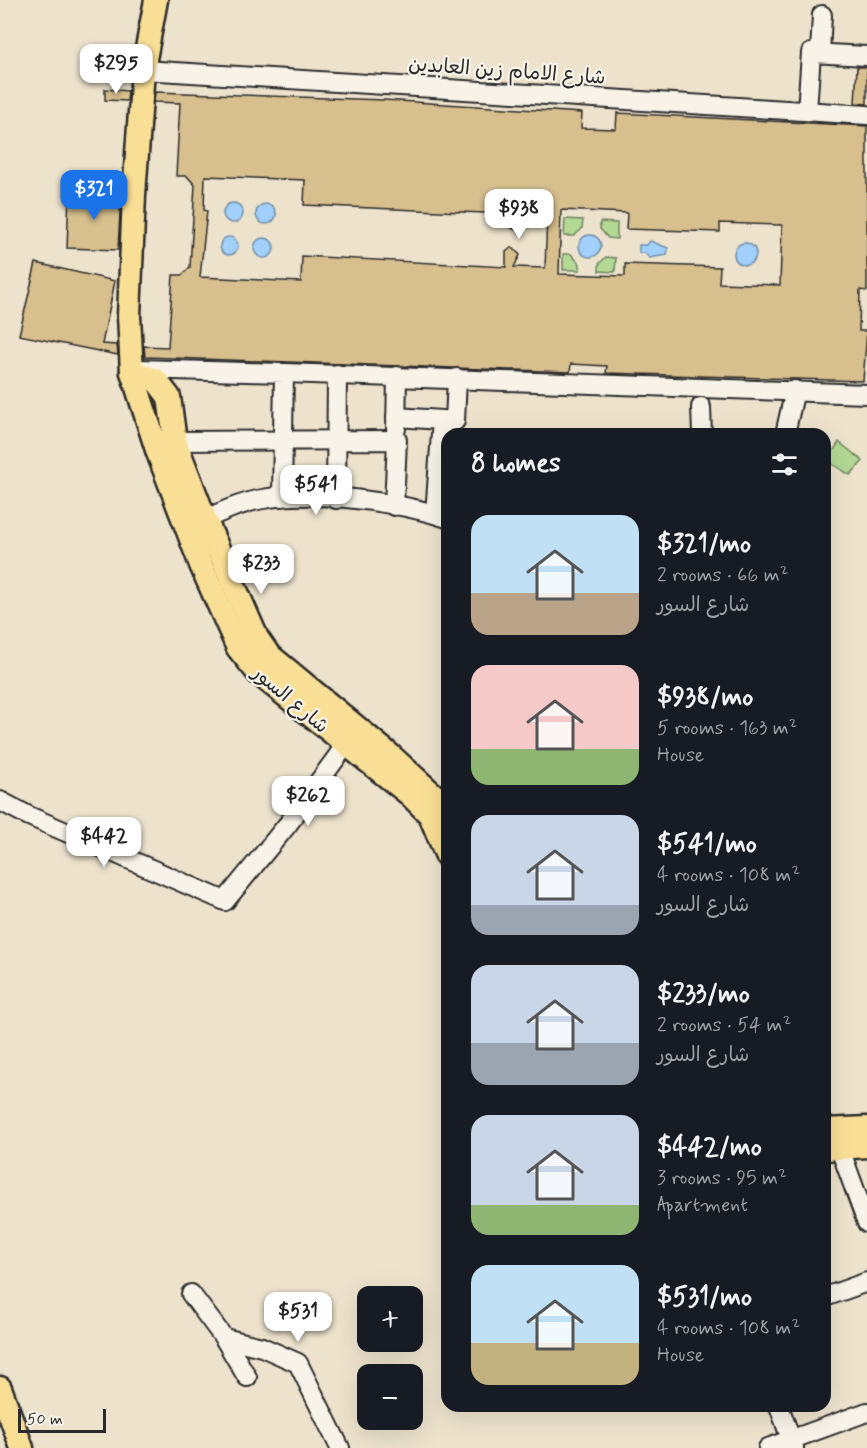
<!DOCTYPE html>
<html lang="en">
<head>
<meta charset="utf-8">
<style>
  body { margin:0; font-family:Mynerve,"Playpen Sans Arabic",sans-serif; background:#242831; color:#f1f3f6; height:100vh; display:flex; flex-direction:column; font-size:22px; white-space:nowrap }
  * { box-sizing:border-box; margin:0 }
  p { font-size:20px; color:#9ea1a6 }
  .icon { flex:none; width:33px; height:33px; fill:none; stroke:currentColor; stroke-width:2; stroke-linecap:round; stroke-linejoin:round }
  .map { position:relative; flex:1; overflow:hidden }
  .panel { position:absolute; left:441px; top:428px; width:390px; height:984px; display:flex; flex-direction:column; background:#171b24; border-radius:18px; box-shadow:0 6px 24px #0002 }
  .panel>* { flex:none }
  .buttons { position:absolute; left:357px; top:1286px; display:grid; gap:12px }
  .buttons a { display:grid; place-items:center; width:66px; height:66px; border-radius:12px; background:#171b24; box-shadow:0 6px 24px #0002; font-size:30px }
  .scale { position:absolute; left:18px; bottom:15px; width:88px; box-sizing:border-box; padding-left:6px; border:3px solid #2b2b2b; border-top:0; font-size:16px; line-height:21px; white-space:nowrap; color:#2b2b2b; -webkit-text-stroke:4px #f7f3e8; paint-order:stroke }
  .price { position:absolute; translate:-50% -51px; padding:0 14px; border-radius:12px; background:#fff; color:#222; font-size:20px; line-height:39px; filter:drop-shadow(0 2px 3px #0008) }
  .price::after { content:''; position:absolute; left:50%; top:36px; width:18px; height:14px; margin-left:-9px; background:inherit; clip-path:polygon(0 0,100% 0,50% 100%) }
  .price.active { background:#1a73e8; color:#fff }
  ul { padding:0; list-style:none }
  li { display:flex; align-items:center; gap:18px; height:150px; padding:0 30px }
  li span { display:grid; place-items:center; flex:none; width:168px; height:120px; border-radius:18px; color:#555 }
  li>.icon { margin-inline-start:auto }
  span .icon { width:72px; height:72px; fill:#fffc; stroke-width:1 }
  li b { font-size:26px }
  h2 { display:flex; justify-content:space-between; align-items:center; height:72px; padding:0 30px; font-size:26px }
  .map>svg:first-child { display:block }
  .green { fill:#b3d995; stroke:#6f8260; stroke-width:1.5 }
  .water { fill:#a1d0fc; stroke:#728ea8; stroke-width:1.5 }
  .building { fill:#d7bf8e; stroke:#2b2b2b; stroke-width:1.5; fill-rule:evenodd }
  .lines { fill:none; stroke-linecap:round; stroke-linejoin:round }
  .minor-casing { stroke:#2b2b2b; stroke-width:22 }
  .major-casing { stroke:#2b2b2b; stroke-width:27 }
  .minor { stroke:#f7f3e8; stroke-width:18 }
  .major { stroke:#f9df96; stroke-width:22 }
  .labels { text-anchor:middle; stroke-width:4.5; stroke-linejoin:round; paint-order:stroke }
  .street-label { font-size:20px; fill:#2b2b2b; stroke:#f7f3e8 }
</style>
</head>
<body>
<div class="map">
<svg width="867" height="1448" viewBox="0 0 867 1448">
  <rect width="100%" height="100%" fill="#ede3cd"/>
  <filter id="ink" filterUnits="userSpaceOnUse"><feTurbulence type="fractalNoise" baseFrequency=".0167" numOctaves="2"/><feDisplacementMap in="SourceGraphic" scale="12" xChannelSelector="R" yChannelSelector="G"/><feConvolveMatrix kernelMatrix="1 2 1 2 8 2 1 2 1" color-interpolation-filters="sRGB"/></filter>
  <g filter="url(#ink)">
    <g class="green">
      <polygon points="565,219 583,220 582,229 574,236 564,236"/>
      <polygon points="600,222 617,223 617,239 608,238 600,229"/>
      <polygon points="563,254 571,254 580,264 580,270 563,270"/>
      <polygon points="606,257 616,258 615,272 599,271 599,264"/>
      <polygon points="839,442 863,461 850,475 827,461"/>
    </g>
    <g class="water">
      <circle cx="233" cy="213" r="10"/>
      <circle cx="266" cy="214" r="10"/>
      <circle cx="590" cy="246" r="11"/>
      <circle cx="229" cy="246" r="9"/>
      <circle cx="264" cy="248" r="10"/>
      <polygon points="650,241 668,248 667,255 649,258 645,253 639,253 639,245 647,245"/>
      <circle cx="745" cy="254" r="11"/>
    </g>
    <g class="building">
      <polygon points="857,67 867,67 867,104 855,103"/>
      <polygon points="105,89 128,91 127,101 105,100"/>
      <path d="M155 92 384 100 582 113 581 128 616 129 617 113 867 126V291L860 290 859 331H867L863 381 606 373 607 366 571 364 570 372 145 357 144 346 168 347 173 275H182L190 267 195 185 187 176H176L180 103 154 102ZM205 176 305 180 304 205 507 214 508 226 519 232 524 231 527 225 526 215H547L545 268 514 267 520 255 512 247 506 252V267L302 256 301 282 200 277 207 211 204 210ZM561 210 627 213 626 229 720 232V223L782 225 780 285 719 283 720 267 625 264V276L559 274Z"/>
      <polygon points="69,192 121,194 118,250 67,248"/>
      <polygon points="36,263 115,281 102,344 117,345 118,355 19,335"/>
    </g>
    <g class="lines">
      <defs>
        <g id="minor">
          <polyline points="820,53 822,15"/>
          <polyline points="143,70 867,115"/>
          <polyline points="807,111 811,53 867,56"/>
          <polyline points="137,369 284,373 282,497"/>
          <polyline points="284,373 867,394"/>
          <polyline points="701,407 702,434"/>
          <polyline points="396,417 442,420 435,514"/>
          <polyline points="442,420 455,421 457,378"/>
          <polyline points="396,429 397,376"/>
          <polyline points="785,434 795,390"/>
          <polyline points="175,441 397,440 394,506"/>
          <polyline points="336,499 337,374"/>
          <path d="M194 525C216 514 239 503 263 499 313 490 399 502 447 518"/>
          <polyline points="0,801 29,816 225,901 288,824 353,735"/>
          <polyline points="836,1138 867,1223"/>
          <polyline points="191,1294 224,1338 262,1347 298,1363 340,1448"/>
          <polyline points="825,1297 867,1282"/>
          <polyline points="224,1338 247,1377"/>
          <polyline points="779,1406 794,1448"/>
          <polyline points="768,1448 867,1412"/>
        </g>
        <g id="major">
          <polyline points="156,0 143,70 134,195 129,316 132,372 158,453 201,565 238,648 259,674 410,795 430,815 447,856"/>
          <polyline points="132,372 156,380 169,397 175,441 205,519 257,638 268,654 390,755 447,807"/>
          <polyline points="825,1130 867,1128"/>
          <polyline points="825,1149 867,1146"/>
          <polyline points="0,1388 22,1448"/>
        </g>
      </defs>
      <use href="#minor" class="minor-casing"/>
      <use href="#major" class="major-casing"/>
      <use href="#minor" class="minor"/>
      <use href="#major" class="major"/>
    </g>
  </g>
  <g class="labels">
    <g class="street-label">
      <text transform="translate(507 70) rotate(4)" y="7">شارع الامام زين العابدين</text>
      <text transform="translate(291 699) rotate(40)" y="7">شارع السور</text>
    </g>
  </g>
</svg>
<div class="buttons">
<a>+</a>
<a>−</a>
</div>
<div class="scale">50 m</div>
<b class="price" style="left:116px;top:95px">$295</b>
<b class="price active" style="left:94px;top:221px">$321</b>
<b class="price" style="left:519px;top:240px">$938</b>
<b class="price" style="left:316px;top:516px">$541</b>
<b class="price" style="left:261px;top:595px">$233</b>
<b class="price" style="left:308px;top:827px">$262</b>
<b class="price" style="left:104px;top:868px">$442</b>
<b class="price" style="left:298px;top:1343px">$531</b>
<section class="panel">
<h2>8 homes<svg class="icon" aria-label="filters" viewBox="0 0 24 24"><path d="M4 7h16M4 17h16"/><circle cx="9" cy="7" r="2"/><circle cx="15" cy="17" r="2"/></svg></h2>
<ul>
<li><span style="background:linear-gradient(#bfe0f5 65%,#b9a48a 0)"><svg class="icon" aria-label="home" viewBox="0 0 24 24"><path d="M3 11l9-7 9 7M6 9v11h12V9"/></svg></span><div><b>$321/mo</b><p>2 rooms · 66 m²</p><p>شارع السور</p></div></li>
<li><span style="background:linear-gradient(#f6c9c9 70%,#8fb573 0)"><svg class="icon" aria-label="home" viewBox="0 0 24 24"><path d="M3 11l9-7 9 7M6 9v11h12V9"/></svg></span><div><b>$938/mo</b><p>5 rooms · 163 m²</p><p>House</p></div></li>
<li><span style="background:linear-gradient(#c9d6e8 75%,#9aa5b1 0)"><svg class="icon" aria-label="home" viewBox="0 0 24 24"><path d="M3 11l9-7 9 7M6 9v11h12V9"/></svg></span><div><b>$541/mo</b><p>4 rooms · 108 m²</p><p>شارع السور</p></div></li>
<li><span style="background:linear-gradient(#c9d6e8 65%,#9aa5b1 0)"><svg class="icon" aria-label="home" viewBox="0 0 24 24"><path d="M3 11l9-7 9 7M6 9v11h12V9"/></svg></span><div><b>$233/mo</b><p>2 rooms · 54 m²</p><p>شارع السور</p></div></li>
<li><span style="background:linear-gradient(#c9d6e8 75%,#8fb573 0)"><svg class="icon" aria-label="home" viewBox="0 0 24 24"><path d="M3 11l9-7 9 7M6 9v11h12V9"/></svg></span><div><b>$442/mo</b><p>3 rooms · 95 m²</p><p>Apartment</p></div></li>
<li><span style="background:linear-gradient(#bfe0f5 65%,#c2b280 0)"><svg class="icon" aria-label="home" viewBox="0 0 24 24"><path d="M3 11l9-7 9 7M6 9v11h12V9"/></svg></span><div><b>$531/mo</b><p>4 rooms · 108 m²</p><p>House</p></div></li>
</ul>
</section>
</div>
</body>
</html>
